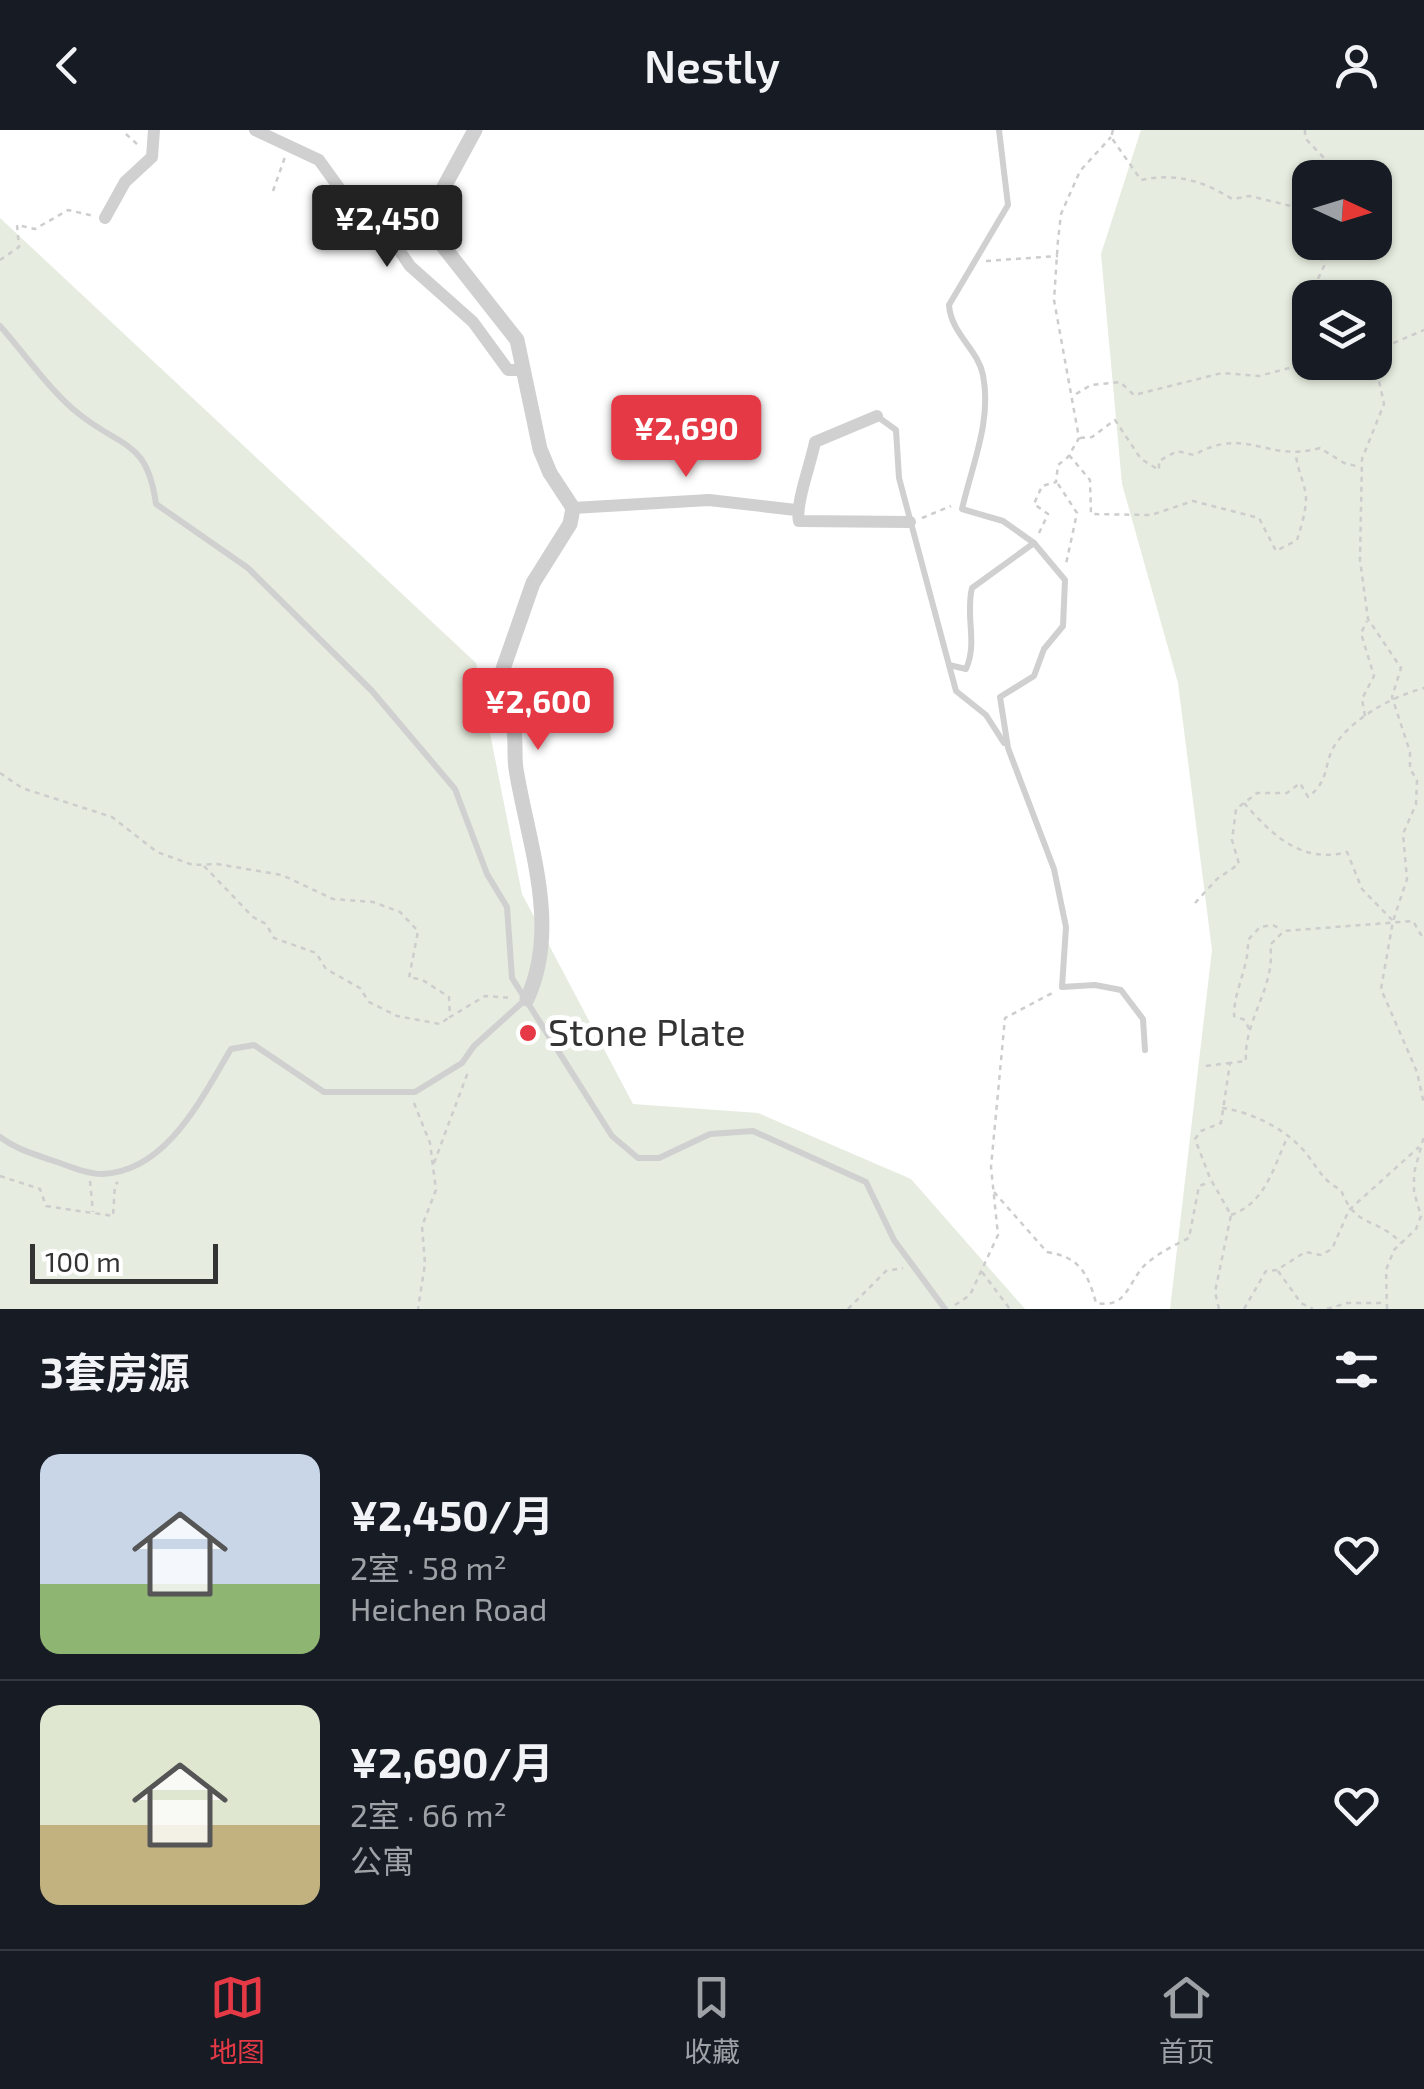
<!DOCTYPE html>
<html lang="zh">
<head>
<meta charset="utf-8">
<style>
  body { margin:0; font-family:"Exo 2","Noto Sans SC",sans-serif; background:#242831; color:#f1f3f6; height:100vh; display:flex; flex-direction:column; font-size:38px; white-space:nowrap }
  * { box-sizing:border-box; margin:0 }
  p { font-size:32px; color:#9ea1a6 }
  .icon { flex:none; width:55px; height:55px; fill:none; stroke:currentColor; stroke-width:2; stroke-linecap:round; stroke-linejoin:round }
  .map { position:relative; height:1179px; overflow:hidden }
  .sheet { display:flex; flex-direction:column; background:#171b24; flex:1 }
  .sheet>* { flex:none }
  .needle { width:65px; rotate:94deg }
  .tools { position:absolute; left:1292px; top:30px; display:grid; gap:20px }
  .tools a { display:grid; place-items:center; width:100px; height:100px; border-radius:20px; background:#171b24; box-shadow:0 2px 8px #0004; font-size:50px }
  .scale { position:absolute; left:30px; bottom:25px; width:188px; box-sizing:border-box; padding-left:10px; border:5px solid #333; border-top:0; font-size:28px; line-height:35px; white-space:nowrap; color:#333; -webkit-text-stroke:8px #fff; paint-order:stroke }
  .price { position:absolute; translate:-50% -85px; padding:0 22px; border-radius:10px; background:#e63946; color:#fff; font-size:32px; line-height:65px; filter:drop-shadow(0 2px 5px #0008) }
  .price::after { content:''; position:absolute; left:50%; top:60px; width:30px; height:22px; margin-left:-15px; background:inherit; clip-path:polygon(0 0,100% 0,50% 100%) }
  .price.active { background:#222; color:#fff }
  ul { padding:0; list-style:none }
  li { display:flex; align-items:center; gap:30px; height:250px; padding:0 40px }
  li+li { border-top:2px solid #363941 }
  li span { display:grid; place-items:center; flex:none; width:280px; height:200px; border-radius:20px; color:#555 }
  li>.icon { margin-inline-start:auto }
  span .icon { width:120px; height:120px; fill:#fffc; stroke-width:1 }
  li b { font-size:42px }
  h2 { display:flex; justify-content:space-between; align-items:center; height:120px; padding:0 40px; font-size:42px }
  header { display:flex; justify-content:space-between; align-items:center; height:130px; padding:0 40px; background:#171b24; font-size:45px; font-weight:600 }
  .dock { display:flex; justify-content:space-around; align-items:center; height:140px; border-top:2px solid #363941; background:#171b24; font-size:28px; color:#9ea1a6 }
  .dock a { display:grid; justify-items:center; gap:5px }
  .dock .active { color:#e63946 }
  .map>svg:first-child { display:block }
  .green { fill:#e6ecdf; fill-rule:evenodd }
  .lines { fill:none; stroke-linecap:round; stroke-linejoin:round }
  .path { stroke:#cdcdcd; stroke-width:2.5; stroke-dasharray:5 5; stroke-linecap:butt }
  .service { stroke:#d0d0d0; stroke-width:6 }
  .minor { stroke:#d0d0d0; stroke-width:12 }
  .tertiary { stroke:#d0d0d0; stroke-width:15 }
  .poi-dot { fill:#e63946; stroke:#fff; stroke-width:4 }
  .labels { text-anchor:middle; stroke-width:10; stroke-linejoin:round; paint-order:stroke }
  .poi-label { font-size:38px; fill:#333; stroke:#fff; text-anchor:start }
</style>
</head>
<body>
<header><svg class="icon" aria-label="back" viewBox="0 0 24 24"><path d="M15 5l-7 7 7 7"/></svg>Nestly<svg class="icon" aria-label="person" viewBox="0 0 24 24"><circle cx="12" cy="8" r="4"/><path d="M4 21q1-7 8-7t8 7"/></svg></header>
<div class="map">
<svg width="1424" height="1179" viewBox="0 0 1424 1179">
  <rect width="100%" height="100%" fill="#fff"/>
  <g class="green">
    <path d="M1141 0H1424V1179H1170L1212 820 1178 553 1122 354 1101 124ZM1310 48H1375V112H1310ZM1310 168H1375V232H1310Z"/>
    <polygon points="0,88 476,533 522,764 633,974 758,983 911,1049 1025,1179 0,1179"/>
  </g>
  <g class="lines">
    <g class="path">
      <path d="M1113 0 1111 7 1141 50C1175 43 1202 50 1232 69L1250 66 1307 80 1310 91"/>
      <polyline points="1305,0 1305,8 1326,30 1321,48"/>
      <polyline points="126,4 139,16"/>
      <polyline points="273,61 285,27"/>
      <polyline points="0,130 19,117 17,95 35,99 68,80 94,86"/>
      <polyline points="986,131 1058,126"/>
      <polyline points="1310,175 1307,172 1324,136 1317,112"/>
      <polyline points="1375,221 1424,200"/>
      <polyline points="1375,232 1384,274 1362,329 1360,430 1368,489 1401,538 1392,567 1410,622 1410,639 1417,650 1416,674 1403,704 1407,749 1393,791 1381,859 1417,942 1424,974"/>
      <polyline points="1076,264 1091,255 1120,252 1134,265 1222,243 1259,246 1312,232"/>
      <path d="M1080 308 1092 307 1115 290 1141 329 1159 340V331L1177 321 1194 325C1247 295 1265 333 1320 318L1344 333 1360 337"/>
      <path d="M1069 325 1090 350 1091 384 1151 385 1193 371 1259 388 1276 421 1297 410C1301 397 1306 382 1306 367 1305 353 1297 340 1296 324"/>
      <polyline points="1058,354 1077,383 1066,434"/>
      <polyline points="922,388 951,376"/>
      <polyline points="1039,403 1048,384 1034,374 1042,356 1056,352 1058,335 1068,327 1079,308 1054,170 1058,110 1061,84 1080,41 1111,7"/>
      <polyline points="1365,586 1362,569 1374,546 1361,503 1367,491"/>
      <polyline points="0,643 22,658 112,687 157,722 193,735 217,734 282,745 333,769 373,772 400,782 418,801 409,848 421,849 449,867 450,887 485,866 512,868"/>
      <path d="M1244 673C1273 706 1302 734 1347 722L1362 759 1392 790"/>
      <polyline points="204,736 253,787 266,794 274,808 316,823 326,839 360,858 369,872 397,886 440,894 448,888"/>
      <path d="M1195 773 1217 749 1239 734 1232 710 1236 679 1257 663H1287L1300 653 1308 667C1332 649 1322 632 1337 612 1356 586 1394 566 1424 558"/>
      <path d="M1249 899 1245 890 1234 886C1234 859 1249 838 1248 810L1260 797 1273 795 1282 800"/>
      <polyline points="1206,936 1229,933"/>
      <polyline points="414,973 430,1013 436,1060 422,1096 425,1134 418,1179"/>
      <path d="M1222 978C1253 982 1290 1001 1309 1027 1320 1042 1324 1051 1341 1060 1356 1099 1377 1087 1401 1113"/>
      <polyline points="434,1033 468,942"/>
      <polyline points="0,1046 40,1059 46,1076 113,1086 115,1055 118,1052"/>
      <polyline points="90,1051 93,1082"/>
      <path d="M994 1062 1047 1122C1079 1127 1088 1143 1096 1173 1129 1179 1127 1151 1147 1133 1159 1123 1176 1114 1189 1108L1199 1056 1210 1052"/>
      <path d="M1231 1085C1265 1073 1273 1039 1287 1008"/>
      <polyline points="1278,1141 1301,1173 1313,1179"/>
      <polyline points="982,1142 1010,1179"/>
      <polyline points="955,1175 970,1165 998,1105 991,1037 1005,888 1054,862"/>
      <polyline points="848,1179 886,1141 903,1138"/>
      <path d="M1219 1179 1215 1162 1231 1085 1210 1048 1195 1009 1201 1001 1221 993 1230 933 1246 931C1243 891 1277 855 1270 815L1284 801 1413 791 1424 810"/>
      <polyline points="1244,1179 1266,1141 1277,1140 1305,1122 1321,1125 1332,1119 1349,1080 1419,1017"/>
      <polyline points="1327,1179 1347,1173 1384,1173"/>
      <polyline points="1387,1179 1386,1140 1394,1120 1416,1099 1421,1086 1414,1062 1414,1043 1424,1006"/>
    </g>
    <g class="service">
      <path d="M999 0 1008 75 949 175C951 204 978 219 983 245 992 291 972 335 962 379L1003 391 1034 413 1065 450 1063 496 1044 519 1034 546 1000 567 1008 618 1054 739 1066 797 1062 857 1095 855 1121 860 1143 889 1145 920"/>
      <path d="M0 196C25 224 50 261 79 284 123 319 147 310 156 374L248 438 372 561 455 659 487 744 507 777 512 848 612 1006 638 1028H659L710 1004 753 1001 866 1052 894 1110 945 1179"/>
      <path d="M878 287 896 300 899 348 949 535 966 539C978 512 965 487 972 458L1034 413"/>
      <polyline points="949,535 956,561 986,585 1004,613"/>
      <path d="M0 1007C17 1020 37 1025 57 1032 71 1037 87 1044 102 1044 167 1042 202 967 231 919L254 915 324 962H415L462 933 474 916 526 869"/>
    </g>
    <g class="minor">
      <polyline points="255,0 319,30 342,62 375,85 410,136 473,192 508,240 524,240"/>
      <polyline points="105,88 125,52 152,27 154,0"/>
      <path d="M877 286 815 312C811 333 795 375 799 391L910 392"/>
      <polyline points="573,378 709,370 796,380"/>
    </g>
    <path class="tertiary" d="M475 0 444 57 438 77 443 116 517 210 540 319 550 343 573 378 570 394 533 453 503 539C501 561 510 579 514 600 516 613 514 626 516 639 528 713 561 796 527 869"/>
  </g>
  <circle class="poi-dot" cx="528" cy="903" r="10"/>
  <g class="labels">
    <g class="poi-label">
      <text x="548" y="916">Stone Plate</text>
    </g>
  </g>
</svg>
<div class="tools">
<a><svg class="needle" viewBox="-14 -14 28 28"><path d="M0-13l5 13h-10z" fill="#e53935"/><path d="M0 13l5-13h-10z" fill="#9ea1a6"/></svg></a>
<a><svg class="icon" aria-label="layers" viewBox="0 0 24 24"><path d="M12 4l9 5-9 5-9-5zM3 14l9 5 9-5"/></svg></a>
</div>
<div class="scale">100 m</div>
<b class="price active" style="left:387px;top:140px">¥2,450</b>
<b class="price" style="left:686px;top:350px">¥2,690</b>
<b class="price" style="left:538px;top:623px">¥2,600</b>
</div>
<section class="sheet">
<h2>3套房源<svg class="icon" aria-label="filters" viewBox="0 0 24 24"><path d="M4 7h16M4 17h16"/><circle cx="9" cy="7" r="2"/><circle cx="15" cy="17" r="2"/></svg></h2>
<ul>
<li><span style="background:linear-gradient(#c9d6e8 65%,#8fb573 0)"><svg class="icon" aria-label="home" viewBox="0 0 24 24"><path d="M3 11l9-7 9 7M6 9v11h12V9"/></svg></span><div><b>¥2,450/月</b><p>2室 · 58 m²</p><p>Heichen Road</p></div><svg class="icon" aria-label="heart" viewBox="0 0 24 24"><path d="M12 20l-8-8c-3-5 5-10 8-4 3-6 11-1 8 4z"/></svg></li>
<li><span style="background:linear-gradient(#dfe7d0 60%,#c2b280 0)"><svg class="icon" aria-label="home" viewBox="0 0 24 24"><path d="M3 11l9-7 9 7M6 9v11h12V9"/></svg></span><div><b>¥2,690/月</b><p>2室 · 66 m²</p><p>公寓</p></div><svg class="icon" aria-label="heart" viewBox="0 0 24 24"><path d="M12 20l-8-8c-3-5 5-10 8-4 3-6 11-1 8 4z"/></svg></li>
</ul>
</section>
<nav class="dock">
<a class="active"><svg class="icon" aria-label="map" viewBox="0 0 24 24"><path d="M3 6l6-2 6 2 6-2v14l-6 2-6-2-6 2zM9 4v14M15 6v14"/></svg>地图</a>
<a><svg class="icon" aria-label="saved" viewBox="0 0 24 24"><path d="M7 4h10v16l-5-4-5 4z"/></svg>收藏</a>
<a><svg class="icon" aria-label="home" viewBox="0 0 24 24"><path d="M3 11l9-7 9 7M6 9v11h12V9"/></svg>首页</a>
</nav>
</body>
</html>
